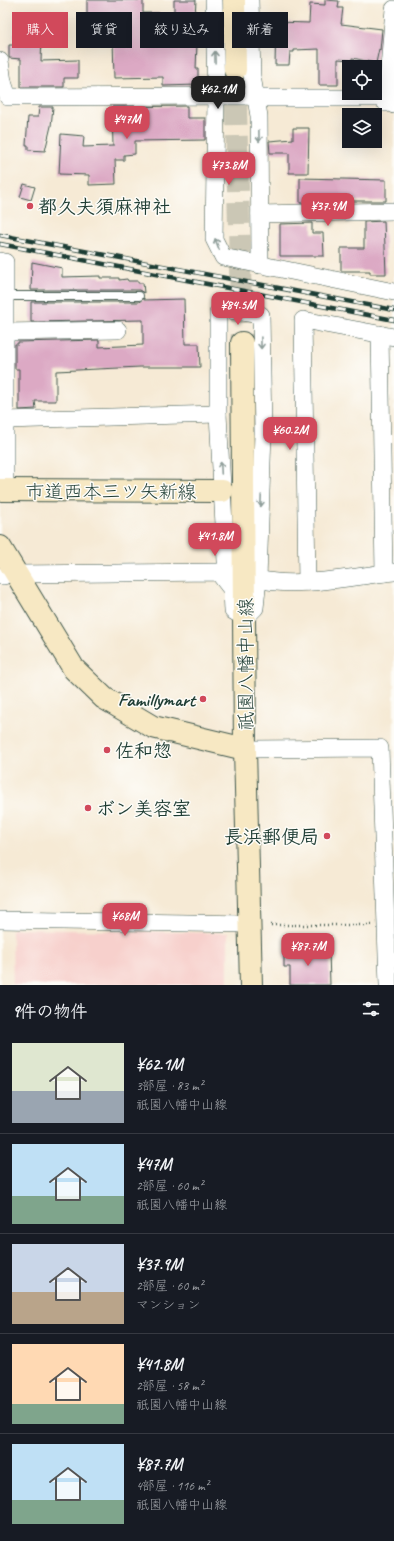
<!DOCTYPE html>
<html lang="ja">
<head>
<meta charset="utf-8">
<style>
  body { margin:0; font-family:Caveat,"Klee One",sans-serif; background:#20242c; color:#f1f3f6; height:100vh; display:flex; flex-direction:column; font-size:15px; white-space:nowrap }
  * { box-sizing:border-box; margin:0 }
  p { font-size:13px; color:#9ea1a6 }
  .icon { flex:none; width:22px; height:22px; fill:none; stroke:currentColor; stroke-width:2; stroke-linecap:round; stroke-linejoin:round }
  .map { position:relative; height:985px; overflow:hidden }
  .panel { display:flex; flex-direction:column; background:#171b24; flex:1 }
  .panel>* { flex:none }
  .guide { position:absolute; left:12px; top:12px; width:370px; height:36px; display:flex; gap:8px }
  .tools { position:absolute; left:342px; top:60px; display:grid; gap:8px }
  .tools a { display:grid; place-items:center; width:40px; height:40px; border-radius:0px; background:#171b24; box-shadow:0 4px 16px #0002; font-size:20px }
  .price { position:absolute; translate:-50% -34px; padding:0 9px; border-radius:8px; background:#d1495b; color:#fff; font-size:13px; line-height:26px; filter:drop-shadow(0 1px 2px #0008) }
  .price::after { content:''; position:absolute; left:50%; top:24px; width:12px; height:9px; margin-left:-6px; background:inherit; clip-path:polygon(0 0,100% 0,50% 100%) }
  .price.selected { background:#222; color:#fff }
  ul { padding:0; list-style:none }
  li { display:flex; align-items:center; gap:12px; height:100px; padding:0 12px }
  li+li { border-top:1px solid #363941 }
  li span { display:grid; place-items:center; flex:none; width:112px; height:80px; border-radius:0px; color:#555 }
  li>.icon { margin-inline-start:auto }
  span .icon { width:48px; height:48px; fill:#fffc; stroke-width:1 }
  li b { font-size:17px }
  h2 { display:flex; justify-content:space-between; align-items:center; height:48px; padding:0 12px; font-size:17px }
  .pill { padding:0 14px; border-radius:0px; background:#171b24; box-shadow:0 4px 16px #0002; font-size:14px; line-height:36px }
  .pill.selected { background:#d1495b; color:#fff }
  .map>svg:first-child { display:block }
  .built { fill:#f7d0cc }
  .building { fill:#dca9c4 }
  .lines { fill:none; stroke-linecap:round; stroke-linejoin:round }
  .secondary-tunnel { stroke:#cbc7b5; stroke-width:22; stroke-dasharray:22 11; stroke-linecap:butt }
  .lane-casing { stroke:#3f574c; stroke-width:10 }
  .street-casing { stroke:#3f574c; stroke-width:18 }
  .secondary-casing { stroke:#3f574c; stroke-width:24 }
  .path { stroke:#3f574c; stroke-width:2.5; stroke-dasharray:1 3; stroke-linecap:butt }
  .lane { stroke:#fff; stroke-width:8 }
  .street { stroke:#fff; stroke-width:17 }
  .secondary { stroke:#f7e8c3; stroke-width:22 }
  .rail-casing { stroke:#1f3d34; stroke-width:4.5 }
  .rail { stroke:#fdfcf7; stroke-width:3; stroke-dasharray:9; stroke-linecap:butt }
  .street-bridge-casing { stroke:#3f574c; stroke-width:18; stroke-linecap:butt }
  .street-bridge { stroke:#fff; stroke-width:17 }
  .oneway { stroke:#8f9e9a }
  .poi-dot { fill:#d1495b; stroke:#fdfcf7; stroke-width:1.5 }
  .labels { text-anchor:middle; stroke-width:3; stroke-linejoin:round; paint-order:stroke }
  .poi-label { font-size:19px; font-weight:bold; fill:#1f3d34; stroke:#fdfcf7; text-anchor:start }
  .street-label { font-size:19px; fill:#1f3d34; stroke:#fdfcf7 }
</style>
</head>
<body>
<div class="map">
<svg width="394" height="985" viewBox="0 0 394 985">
  <rect width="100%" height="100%" fill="#fdfcf7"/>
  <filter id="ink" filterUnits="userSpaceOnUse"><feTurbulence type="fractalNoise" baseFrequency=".025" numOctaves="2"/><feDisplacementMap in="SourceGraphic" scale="8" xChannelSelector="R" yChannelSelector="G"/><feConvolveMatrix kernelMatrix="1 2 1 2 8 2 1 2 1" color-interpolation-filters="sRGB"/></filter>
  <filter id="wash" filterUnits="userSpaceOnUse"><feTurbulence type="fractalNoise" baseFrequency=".012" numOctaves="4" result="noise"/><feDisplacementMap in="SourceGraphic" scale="16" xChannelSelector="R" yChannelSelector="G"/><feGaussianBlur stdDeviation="0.9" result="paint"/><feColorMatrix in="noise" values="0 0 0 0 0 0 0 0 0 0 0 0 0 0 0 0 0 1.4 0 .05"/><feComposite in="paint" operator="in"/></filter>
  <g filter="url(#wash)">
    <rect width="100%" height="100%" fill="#f6ead5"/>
    <polygon class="built" points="12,929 228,933 228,985 13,985"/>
    <g id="blocks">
      <g class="building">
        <polygon points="87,0 143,0 143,13 174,13 174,0 196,0 195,17 198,17 196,69 198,69 198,85 163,86 163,77 114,78 113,39 87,39"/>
        <polygon points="325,0 339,1 338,8 343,8 341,24 382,29 380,50 379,49 376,63 352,58 352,60 338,59 338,85 319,85 319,49 294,50 294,52 290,52 289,65 275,65 276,22 309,23 310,4 325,5"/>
        <polygon points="14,33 42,33 41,61 78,60 78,78 64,78 64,87 21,87 21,59 9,58 9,45 14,45"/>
        <polygon points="187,106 187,118 205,118 205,140 135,141 135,154 124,155 124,160 115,160 116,184 89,185 89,175 59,174 61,134 84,136 83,147 113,146 112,107"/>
        <polygon points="39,107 53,107 51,126 45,151 28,150 28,145 26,145 28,117 38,117"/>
        <polygon points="293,128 309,128 308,173 289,173 289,153 270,153 269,141 293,139"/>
        <polygon points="300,178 386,180 386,201 312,201 312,203 300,203"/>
        <polygon points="24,184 35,187 31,200 20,197"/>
        <polygon points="384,221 386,274 370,274 370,271 341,271 341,248 364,248 364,222"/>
        <polygon points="312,223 312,233 323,233 324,256 280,256 280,224"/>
        <polygon points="32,262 62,268 62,277 100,276 100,278 119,278 119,280 127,279 128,281 138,281 138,283 143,283 144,293 139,290 31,290"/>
        <polygon points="144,298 144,300 184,299 185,344 199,344 200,367 140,367 56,371 56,401 35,401 36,409 19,410 19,369 15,369 15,344 18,344 18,342 99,340 99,347 143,345 143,320 31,322 31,302 139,302"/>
        <polygon points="329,950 330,985 290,985 290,967 284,967 284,951"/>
      </g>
    </g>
  </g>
  <g filter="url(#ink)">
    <use href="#blocks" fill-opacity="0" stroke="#3f574c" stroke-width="1"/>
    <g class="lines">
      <polyline class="secondary-tunnel" points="235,70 242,343"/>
      <defs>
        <polyline id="lane" points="5,296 139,296"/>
        <g id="street">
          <polyline points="214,0 216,96 214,239 223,257 394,292"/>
          <polyline points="250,0 252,76 259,116 260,265"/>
          <polyline points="0,61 3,82"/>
          <polyline points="0,83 3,82 8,97 227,96"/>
          <polyline points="246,96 262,98 379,98 394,105"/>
          <polyline points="386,103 394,9"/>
          <polyline points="260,214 394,211"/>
          <polyline points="0,261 5,262 5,490"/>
          <polyline points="4,332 118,330"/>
          <polyline points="380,334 384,573"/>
          <polyline points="5,420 218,414"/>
          <path d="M17 574 218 572 232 590 233 611 245 618 255 608 258 579C296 589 354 576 394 572"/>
          <polyline points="0,576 4,576"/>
          <polyline points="307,582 303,320 394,337"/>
          <polyline points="232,590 226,561 218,414 218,313 224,309 261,315 263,433 258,579"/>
          <polyline points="245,749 380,748 388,985"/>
          <polyline points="0,920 250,924"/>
        </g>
        <g id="secondary">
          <polyline points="234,0 235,70"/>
          <polyline points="242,343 245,749 251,985"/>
          <polyline points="0,490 222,491"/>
          <polyline points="0,547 74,669 104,698 153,727 245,749"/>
        </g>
      </defs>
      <use href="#lane" class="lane-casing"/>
      <use href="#street" class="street-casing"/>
      <use href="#secondary" class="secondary-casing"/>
      <polyline class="path" points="271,925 372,925"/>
      <use href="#lane" class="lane"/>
      <use href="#street" class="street"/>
      <use href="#secondary" class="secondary"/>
      <defs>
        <g id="rail">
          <polyline points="0,235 394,310"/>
          <polyline points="0,244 394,320"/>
        </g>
      </defs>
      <use href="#rail" class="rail-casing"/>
      <use href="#rail" class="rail"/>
      <defs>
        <polyline id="street-bridge" points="229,96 245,96"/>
      </defs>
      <use href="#street-bridge" class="street-bridge-casing"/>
      <use href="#street-bridge" class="street-bridge"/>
    </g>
    <defs><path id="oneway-shaft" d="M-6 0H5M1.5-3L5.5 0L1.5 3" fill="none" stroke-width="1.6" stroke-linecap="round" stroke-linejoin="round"/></defs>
    <g class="oneway">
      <use href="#oneway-shaft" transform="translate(215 57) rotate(-91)"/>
      <use href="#oneway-shaft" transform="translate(259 136) rotate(89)"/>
      <use href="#oneway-shaft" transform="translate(217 244) rotate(-111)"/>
      <use href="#oneway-shaft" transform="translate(261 343) rotate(89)"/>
      <use href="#oneway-shaft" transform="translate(221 468) rotate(-93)"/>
      <use href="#oneway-shaft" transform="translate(261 501) rotate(92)"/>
    </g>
  </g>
  <g class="poi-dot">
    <circle cx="30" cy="206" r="4"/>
    <circle cx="203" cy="699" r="4"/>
    <circle cx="107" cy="750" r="4"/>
    <circle cx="88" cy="808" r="4"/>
    <circle cx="327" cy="836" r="4"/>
  </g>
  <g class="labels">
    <g class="poi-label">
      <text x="38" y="213">都久夫須麻神社</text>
      <text x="195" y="706" text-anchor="end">Famillymart</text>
      <text x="115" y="757">佐和惣</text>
      <text x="96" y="815">ボン美容室</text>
      <text x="319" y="843" text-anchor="end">長浜郵便局</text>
    </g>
    <g class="street-label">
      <text x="111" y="498">市道西本三ツ矢新線</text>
      <text transform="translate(245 664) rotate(-90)" y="7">祇園八幡中山線</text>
    </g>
  </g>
</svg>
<div class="tools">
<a><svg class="icon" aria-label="locate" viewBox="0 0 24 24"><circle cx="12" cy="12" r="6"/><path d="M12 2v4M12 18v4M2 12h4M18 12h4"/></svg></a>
<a><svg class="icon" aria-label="layers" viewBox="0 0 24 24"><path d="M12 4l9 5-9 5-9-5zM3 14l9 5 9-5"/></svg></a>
</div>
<b class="price selected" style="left:218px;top:110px">¥62.1M</b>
<b class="price" style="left:127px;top:140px">¥47M</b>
<b class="price" style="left:229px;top:186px">¥73.8M</b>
<b class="price" style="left:328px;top:227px">¥37.9M</b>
<b class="price" style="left:238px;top:326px">¥84.5M</b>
<b class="price" style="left:290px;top:451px">¥60.2M</b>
<b class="price" style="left:215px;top:557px">¥41.8M</b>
<b class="price" style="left:125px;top:937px">¥68M</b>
<b class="price" style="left:308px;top:967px">¥87.7M</b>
<div class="guide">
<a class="pill selected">購入</a>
<a class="pill">賃貸</a>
<a class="pill">絞り込み</a>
<a class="pill">新着</a>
</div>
</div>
<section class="panel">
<h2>9件の物件<svg class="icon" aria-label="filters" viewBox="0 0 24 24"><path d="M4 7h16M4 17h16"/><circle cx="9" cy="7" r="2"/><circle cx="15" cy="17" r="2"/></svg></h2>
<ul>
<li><span style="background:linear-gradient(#dfe7d0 60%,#9aa5b1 0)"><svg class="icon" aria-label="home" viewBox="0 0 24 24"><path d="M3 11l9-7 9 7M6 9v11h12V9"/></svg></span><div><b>¥62.1M</b><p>3部屋 · 83 m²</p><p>祇園八幡中山線</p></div></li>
<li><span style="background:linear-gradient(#bfe0f5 65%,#7fa58c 0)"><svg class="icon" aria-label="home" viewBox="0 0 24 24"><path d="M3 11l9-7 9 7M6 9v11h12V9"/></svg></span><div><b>¥47M</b><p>2部屋 · 60 m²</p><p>祇園八幡中山線</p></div></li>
<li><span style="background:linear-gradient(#c9d6e8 60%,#b9a48a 0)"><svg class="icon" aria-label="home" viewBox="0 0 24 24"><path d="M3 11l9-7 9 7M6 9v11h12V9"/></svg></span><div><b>¥37.9M</b><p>2部屋 · 60 m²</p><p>マンション</p></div></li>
<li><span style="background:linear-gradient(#ffd9b3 75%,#7fa58c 0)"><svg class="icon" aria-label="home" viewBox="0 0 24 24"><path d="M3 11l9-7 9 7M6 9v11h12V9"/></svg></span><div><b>¥41.8M</b><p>2部屋 · 58 m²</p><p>祇園八幡中山線</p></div></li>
<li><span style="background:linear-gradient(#bfe0f5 70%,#7fa58c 0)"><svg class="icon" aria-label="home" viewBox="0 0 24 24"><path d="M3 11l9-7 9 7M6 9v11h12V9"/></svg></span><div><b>¥87.7M</b><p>4部屋 · 116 m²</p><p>祇園八幡中山線</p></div></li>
</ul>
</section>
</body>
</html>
